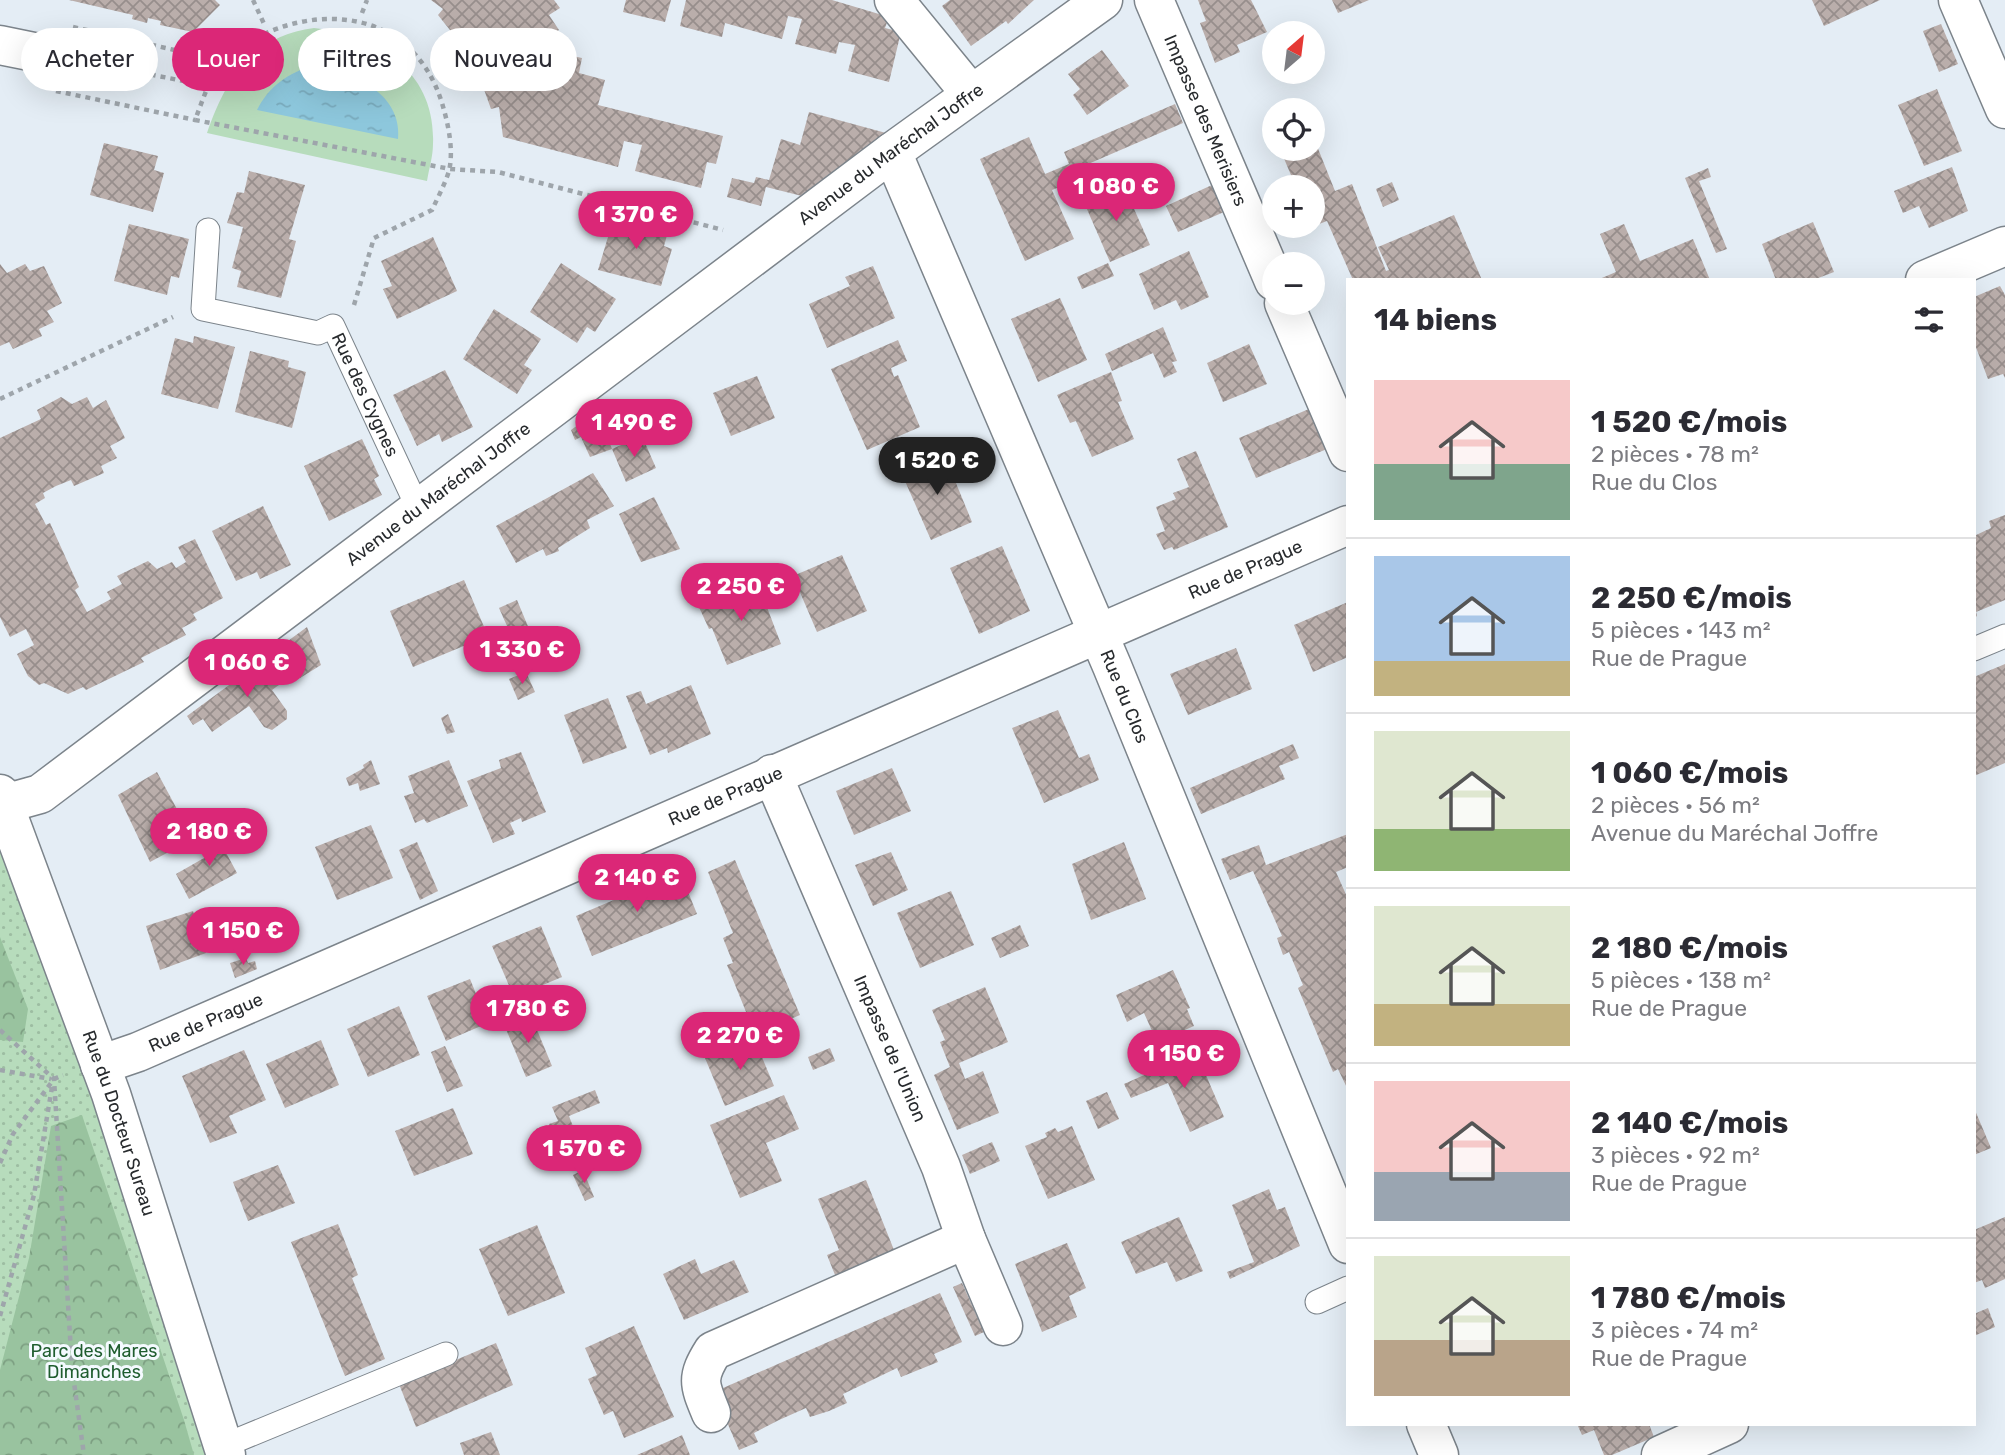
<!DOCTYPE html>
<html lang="fr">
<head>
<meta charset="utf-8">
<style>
  body { margin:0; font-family:Rubik,sans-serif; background:#f2f2f3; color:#2b2b33; height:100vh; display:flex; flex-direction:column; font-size:26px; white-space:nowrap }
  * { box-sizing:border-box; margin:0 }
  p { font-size:23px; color:#7c7c81 }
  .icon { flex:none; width:38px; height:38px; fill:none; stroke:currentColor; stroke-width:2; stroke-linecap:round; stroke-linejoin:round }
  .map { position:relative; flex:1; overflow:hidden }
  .sheet { position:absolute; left:1346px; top:278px; width:630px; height:1148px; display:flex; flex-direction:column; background:#fff; border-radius:0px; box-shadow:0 7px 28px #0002 }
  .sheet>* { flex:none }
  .top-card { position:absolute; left:21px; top:28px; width:665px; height:63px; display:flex; gap:14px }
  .needle { width:46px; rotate:28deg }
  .controls { position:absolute; left:1262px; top:21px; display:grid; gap:14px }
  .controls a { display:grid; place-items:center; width:63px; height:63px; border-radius:50%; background:#fff; box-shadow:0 7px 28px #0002; font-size:35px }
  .price { position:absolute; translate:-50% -60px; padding:0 16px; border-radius:24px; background:#db2777; color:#fff; font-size:23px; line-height:46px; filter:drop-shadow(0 2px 4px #0008) }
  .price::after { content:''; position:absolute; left:50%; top:42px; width:21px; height:16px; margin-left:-10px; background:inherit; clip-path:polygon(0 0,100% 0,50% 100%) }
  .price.selected { background:#222; color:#fff }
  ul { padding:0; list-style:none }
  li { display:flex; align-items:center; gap:21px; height:175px; padding:0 28px }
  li+li { border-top:2px solid #e1e1e2 }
  li span { display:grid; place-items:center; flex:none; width:196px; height:140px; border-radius:0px; color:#555 }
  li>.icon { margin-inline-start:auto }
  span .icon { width:84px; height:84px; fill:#fffc; stroke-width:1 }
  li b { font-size:30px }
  h2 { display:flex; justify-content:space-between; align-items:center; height:84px; padding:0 28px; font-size:30px }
  .pill { padding:0 24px; border-radius:32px; background:#fff; box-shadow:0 7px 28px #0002; font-size:24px; line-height:63px }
  .pill.selected { background:#db2777; color:#fff }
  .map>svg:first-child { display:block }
  .grass { fill:url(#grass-dots) }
  .forest { fill:url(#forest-crowns) }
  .garden { fill:#b7dcbc }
  .water { fill:url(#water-ripples) }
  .building { fill:url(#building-cross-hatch) }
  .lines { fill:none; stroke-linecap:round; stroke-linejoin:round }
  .lane-casing { stroke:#7c848b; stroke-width:25 }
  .street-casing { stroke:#7c848b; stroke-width:41 }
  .path { stroke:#9ea5ab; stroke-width:4.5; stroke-dasharray:5 5; stroke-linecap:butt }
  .lane { stroke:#fff; stroke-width:23 }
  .street { stroke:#fff; stroke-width:38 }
  .labels { text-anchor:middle; stroke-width:6; stroke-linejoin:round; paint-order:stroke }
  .street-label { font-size:18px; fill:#282b2e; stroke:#f4faff }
  .park-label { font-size:18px; fill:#1f5d2f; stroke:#f4faff }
</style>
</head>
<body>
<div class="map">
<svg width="2005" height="1455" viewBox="0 0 2005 1455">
  <defs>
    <pattern id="grass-dots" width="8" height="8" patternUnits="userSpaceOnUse" patternTransform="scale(1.75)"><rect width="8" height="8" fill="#b7dcbc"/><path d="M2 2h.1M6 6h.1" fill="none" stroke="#9dbda2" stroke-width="1.8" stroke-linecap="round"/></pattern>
    <pattern id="forest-crowns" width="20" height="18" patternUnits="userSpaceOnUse" patternTransform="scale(1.75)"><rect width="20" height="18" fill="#99c39f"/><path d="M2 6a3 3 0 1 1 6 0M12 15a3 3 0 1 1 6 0" fill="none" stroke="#7d9f82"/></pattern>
    <pattern id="water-ripples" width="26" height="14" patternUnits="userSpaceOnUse" patternTransform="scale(1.75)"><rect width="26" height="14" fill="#8dc7dc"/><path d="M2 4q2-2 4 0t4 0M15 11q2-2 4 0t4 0" fill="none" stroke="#7aabbd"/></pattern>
    <pattern id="building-cross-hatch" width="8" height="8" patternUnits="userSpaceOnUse" patternTransform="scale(1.75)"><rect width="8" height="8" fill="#baaeab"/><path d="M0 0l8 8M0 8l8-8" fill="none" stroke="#978e8c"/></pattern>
  </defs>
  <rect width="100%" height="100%" fill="#e4edf5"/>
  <polygon class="grass" points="0,794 220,1455 0,1455"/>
  <g class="forest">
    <polygon points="0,937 28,1009 23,1042 0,1040"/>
    <polygon points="82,1115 184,1420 194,1455 0,1455 0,1370 29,1258 51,1126"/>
  </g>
  <path class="garden" d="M314 28C378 36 436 71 433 144 433 156 429 169 427 181L207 133C226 78 253 36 314 28Z"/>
  <path class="water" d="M313 66C351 71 402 92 398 139L257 110C268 87 289 72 313 66Z"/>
  <g class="building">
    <polygon points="69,0 215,0 220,5 193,32 160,25 161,21 148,18 147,23 132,19 133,15"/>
    <polygon points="431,0 554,0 560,8 549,15 559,30 556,32 559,53 582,58 579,73 605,80 598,105 723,136 716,164 707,162 701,188 635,171 642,145 624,141 618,167 503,137 499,107 491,109 473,59 438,15 443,9"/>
    <polygon points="626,0 671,0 665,22 623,12"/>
    <polygon points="686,0 832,0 889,17 885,28 901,32 889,82 848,71 855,45 839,42 836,54 795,44 802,19 788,16 782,39 725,23 722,37 680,26"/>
    <polygon points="950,0 1034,0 1008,24 1006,21 971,46 942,6"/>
    <polygon points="1198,0 1251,0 1267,32 1237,45 1240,52 1215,63 1200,23 1206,21"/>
    <polygon points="1332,0 1369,0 1338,13"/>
    <polygon points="1812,0 1880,0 1824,26"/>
    <polygon points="1941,24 1958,64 1939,72 1923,31"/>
    <polygon points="1102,50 1129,86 1087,115 1073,95 1080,89 1068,74"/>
    <polygon points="1937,89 1962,151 1924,166 1898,105"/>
    <polygon points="1175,104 1183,123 1072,171 1075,181 1052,190 1074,239 1025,261 980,159 1029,137 1045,174 1069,164 1064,152"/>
    <polygon points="809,112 886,133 802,196 766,187 761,206 727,197 732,178 754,183 756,177 769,180 781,139 800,145"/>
    <polygon points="1313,136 1335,191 1352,184 1386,271 1389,270 1378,247 1454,215 1482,280 1353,280 1327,221 1319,224 1316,214 1312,216 1312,187 1296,187 1280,149 1312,149"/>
    <polygon points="104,143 158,156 154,170 164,173 153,212 90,195"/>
    <polygon points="1952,167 1968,211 1929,228 1919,206 1903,213 1894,191"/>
    <polygon points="1708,168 1711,177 1699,181 1727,249 1716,253 1685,178"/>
    <polygon points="249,171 305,185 289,239 296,241 281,298 237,287 241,271 232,268 243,227 227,223 237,192 244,193"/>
    <polygon points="1392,182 1399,200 1383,207 1376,189"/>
    <polygon points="1123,184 1150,245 1110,262 1083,200"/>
    <polygon points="1212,185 1224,212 1178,232 1166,206"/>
    <polygon points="1274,210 1274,226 1287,226 1267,234 1259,216"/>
    <polygon points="615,214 669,228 664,246 672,249 661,286 598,270"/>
    <polygon points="1813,222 1834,272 1813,280 1776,280 1762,244"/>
    <polygon points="129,224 189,239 179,278 171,276 167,295 114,281"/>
    <polygon points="1624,224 1640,261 1693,239 1710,280 1597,280 1616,272 1600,234"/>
    <polygon points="433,237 457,291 397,319 383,289 392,286 381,261"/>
    <polygon points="1189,251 1209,297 1181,310 1176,300 1154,310 1139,274"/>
    <polygon points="561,263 616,299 595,332 587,327 577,343 530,312"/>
    <polygon points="1108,263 1114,276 1082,289 1077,277"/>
    <polygon points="0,264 7,273 25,264 30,271 44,266 62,303 47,311 54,322 39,329 42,336 13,349 9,342 0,346"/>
    <polygon points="873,266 895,318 827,348 809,304 850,286 845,277"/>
    <polygon points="2000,286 2005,295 2005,378 2003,374 1988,379 1974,342 1974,297"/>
    <polygon points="1060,298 1087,360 1038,382 1011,319"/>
    <polygon points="494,309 541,339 524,365 532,370 517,394 463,359"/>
    <polygon points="1163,327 1177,361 1172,362 1177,372 1164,378 1153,353 1112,371 1105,354"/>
    <polygon points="194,336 235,347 218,409 161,394 175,338 193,343"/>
    <polygon points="898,340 907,361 891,368 894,377 898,375 920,427 867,450 831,369"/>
    <polygon points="1249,344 1267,384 1223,402 1207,363"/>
    <polygon points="250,351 289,361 288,367 306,372 292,428 235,412"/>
    <polygon points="445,370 473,427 442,442 439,434 417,446 393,395"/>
    <polygon points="1111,372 1122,401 1118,402 1134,439 1092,457 1076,421 1070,423 1057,395"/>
    <polygon points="757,376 775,418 731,436 713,393"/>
    <polygon points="61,397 72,404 87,397 93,408 106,400 125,438 110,446 117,458 101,466 104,473 74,486 71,480 56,486 43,493 45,498 35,504 46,525 50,523 79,587 75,590 87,612 111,599 107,592 122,584 117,576 148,561 157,569 172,562 176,568 186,562 178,547 195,539 223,598 193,614 197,620 182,628 186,635 141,658 144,662 86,690 83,687 68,694 44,683 39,685 28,676 17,654 34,645 26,629 10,637 0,617 0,438 41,419 37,410"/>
    <polygon points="1309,409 1327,449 1256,478 1239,438"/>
    <polygon points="597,411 612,449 590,457 581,437 575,440 571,430"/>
    <polygon points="642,436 656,468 626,482 612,449"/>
    <polygon points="362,439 379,476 374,479 382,495 329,521 304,466"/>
    <polygon points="1196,451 1228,527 1174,550 1172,547 1164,550 1156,534 1165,531 1156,507 1176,499 1173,493 1189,487 1177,459"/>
    <polygon points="944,454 972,522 931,540 901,472"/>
    <polygon points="593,473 614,506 587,520 590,528 558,548 559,551 546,556 543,549 516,563 496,526"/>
    <polygon points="654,497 680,549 641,562 619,514"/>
    <polygon points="263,506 291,565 260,579 257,572 236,581 212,531"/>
    <polygon points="2005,515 2005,600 1976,612 1977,616 1974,618 1974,536 1991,528 1989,521"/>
    <polygon points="1002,546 1030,611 979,634 950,568"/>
    <polygon points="842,555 867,611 817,632 793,576"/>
    <polygon points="464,580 488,636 413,667 390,611"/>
    <polygon points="757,581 781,644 727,665 712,628 709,629 698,605"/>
    <polygon points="517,600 532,636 515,644 499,608"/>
    <polygon points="1348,602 1348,657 1313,672 1294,625"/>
    <polygon points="307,627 321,665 300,678 281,646"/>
    <polygon points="1236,648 1252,689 1188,715 1170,674"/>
    <polygon points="270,655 287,679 272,690 287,711 287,719 272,730 264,727 249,706 212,732 203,719 193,725 187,716"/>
    <polygon points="2005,664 2005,763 1974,776 1974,677"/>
    <polygon points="526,672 535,692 518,700 509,679"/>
    <polygon points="691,685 711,734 668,753 667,748 650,755 626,696 641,691 646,704"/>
    <polygon points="608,698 627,748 583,764 564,715"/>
    <polygon points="1058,710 1079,758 1089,754 1099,780 1044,803 1012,728"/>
    <polygon points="448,714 455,732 447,734 441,718"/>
    <polygon points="1293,744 1299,758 1279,766 1285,779 1201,814 1190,788"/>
    <polygon points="521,752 546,812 522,822 521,818 510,823 515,834 493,843 467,781 501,768 499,760"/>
    <polygon points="371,760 380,784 360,791 358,783 349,786 346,778 364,768 363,765"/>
    <polygon points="449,760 468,806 427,823 424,819 415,823 404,796 414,793 408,776"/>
    <polygon points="892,768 911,811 854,835 836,791"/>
    <polygon points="157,772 193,839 150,862 118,795"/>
    <polygon points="371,825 393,878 337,900 315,847"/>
    <polygon points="226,827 233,842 223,847 237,873 189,899 176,874 218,850 209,836"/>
    <polygon points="1348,834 1348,867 1336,872 1348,899 1348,1090 1338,1069 1333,1072 1298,988 1303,985 1289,952 1283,955 1277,938 1282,936 1253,871 1230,880 1221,859 1259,845 1266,865"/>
    <polygon points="417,842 438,891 420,900 399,850"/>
    <polygon points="1124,842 1146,899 1091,920 1072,864"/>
    <polygon points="891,852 908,890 873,906 855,865"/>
    <polygon points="735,860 800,1015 755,1034 727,965 733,963 723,938 733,933 708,872"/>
    <polygon points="680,872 697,914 592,956 576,916"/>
    <polygon points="951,891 974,945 920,968 897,913"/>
    <polygon points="193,911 206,953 160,970 146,926"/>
    <polygon points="1020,925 1029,946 1000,958 991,938"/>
    <polygon points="541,926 562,977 514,997 492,946"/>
    <polygon points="246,958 248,963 255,961 257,969 235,978 230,963"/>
    <polygon points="1173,970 1190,1008 1187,1009 1194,1026 1157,1042 1144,1013 1127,1022 1116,995"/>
    <polygon points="470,979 488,1023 446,1041 427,996"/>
    <polygon points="985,987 1008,1042 959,1063 965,1079 983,1071 999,1113 957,1130 934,1075 950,1067 940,1042 945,1040 932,1010"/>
    <polygon points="399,1006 420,1055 368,1077 347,1029"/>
    <polygon points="530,1013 552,1066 526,1077 503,1022"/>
    <polygon points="754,1038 774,1086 725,1106 705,1058"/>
    <polygon points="321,1040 339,1085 285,1108 266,1064"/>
    <polygon points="445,1046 463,1086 447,1092 431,1052"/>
    <polygon points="830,1048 835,1061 813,1070 808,1057"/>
    <polygon points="244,1050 266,1100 229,1116 237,1133 210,1143 182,1076"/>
    <polygon points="1196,1052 1224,1117 1190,1132 1168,1083 1131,1098 1124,1084"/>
    <polygon points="595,1090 600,1103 569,1116 574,1129 555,1137 549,1124 558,1121 552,1107"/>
    <polygon points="1107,1092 1119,1119 1098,1129 1086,1101"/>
    <polygon points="784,1095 799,1129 766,1143 782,1181 740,1198 710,1125"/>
    <polygon points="453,1108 473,1154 414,1176 395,1131"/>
    <polygon points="1974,1108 1991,1148 1974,1155"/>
    <polygon points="547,1125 556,1143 543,1148 536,1129"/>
    <polygon points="1072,1126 1095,1180 1048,1199 1025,1146 1047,1137 1045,1133 1055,1128 1058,1132"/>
    <polygon points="992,1142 1000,1161 970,1174 962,1155"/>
    <polygon points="278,1165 295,1203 248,1221 233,1182"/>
    <polygon points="583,1170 594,1197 585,1201 573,1175"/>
    <polygon points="866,1180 896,1255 837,1280 827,1255 839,1250 818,1199"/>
    <polygon points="1269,1189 1277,1210 1285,1207 1300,1246 1230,1279 1227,1272 1254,1262 1232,1205"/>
    <polygon points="1179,1217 1203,1271 1176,1282 1167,1262 1136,1274 1121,1242"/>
    <polygon points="2005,1217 2005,1279 1985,1288 1982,1280 1974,1283 1974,1230"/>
    <polygon points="338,1224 358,1275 352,1278 385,1359 345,1376 291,1242"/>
    <polygon points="537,1225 565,1293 508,1316 479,1249"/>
    <polygon points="1067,1243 1086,1288 1069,1296 1077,1317 1042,1332 1015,1264"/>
    <polygon points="695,1259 701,1274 734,1260 749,1292 684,1320 663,1274"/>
    <polygon points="962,1283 984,1332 975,1336 953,1287"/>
    <polygon points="940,1293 962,1342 934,1354 938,1362 901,1377 897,1368 843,1394 847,1403 829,1411 810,1417 806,1408 779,1420 754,1433 758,1442 739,1450 714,1392"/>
    <polygon points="1988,1308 1995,1327 1974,1336 1974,1314"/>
    <polygon points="634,1326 674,1417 624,1438 613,1411 604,1415 588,1379 597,1375 585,1348"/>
    <polygon points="496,1343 513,1385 416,1427 399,1384"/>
    <polygon points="1577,1424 1649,1424 1654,1437 1612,1455 1604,1455 1594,1430 1582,1435"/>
    <polygon points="491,1432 500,1455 464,1455 460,1443"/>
    <polygon points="682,1435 690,1455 637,1455 676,1438"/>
  </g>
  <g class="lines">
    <defs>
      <g id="lane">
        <path id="s1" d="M208 230 203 309 318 333 333 326 418 508"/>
        <polyline points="1974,649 2005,636"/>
        <polyline points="1317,1302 1348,1288"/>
        <polyline points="223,1446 446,1354"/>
      </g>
      <g id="street">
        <polyline points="894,0 971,94"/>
        <path id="s2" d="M1154 0 1274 281"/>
        <polyline points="1958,0 2005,109"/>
        <polyline points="0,45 44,54"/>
        <path id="s3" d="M892 152 1112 666 1348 1244"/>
        <polyline points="1925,280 2005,246"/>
        <polyline points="1284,303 1348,452"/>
        <path id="s4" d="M772 774 941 1167 966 1239 1003 1326"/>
        <path id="s5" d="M0 794 111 1094 226 1455"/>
        <path id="s6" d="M4 804 40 794 892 152 1103 0"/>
        <path id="s7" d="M100 1065 138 1052 1348 525"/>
        <path d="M711 1413C699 1384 696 1378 713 1351L966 1239"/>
        <polyline points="1426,1424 1439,1455"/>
        <polyline points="1661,1455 1729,1424"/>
      </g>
    </defs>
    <use href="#lane" class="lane-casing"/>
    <use href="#street" class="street-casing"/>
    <g class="path">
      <polyline points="253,0 265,26"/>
      <polyline points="362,13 367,0"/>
      <polyline points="73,27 223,61"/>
      <polyline points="82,61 209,86"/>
      <polyline points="56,91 195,120"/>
      <path d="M354 305 374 238 432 210C438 197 445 184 449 171 454 150 448 123 442 103 410 0 297 0 225 58 210 75 203 100 195 120L450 169 498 172 723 230"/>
      <polyline points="0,399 173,317"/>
      <polyline points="0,1030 54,1079 72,1368 84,1455"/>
      <polyline points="0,1070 51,1079"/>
      <polyline points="0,1163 13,1134 54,1079 63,1075"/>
      <polyline points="0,1316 34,1195 52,1087"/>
    </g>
    <use href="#lane" class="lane"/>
    <use href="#street" class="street"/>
  </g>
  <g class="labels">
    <g class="street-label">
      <text dy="6" stroke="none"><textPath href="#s2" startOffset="131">Impasse des Merisiers</textPath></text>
      <text dy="6" stroke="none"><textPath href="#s6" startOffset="1102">Avenue du Maréchal Joffre</textPath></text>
      <text dy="6" stroke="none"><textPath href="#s1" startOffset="289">Rue des Cygnes</textPath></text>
      <text dy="6" stroke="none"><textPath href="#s6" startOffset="536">Avenue du Maréchal Joffre</textPath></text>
      <text dy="6" stroke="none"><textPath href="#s7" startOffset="1248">Rue de Prague</textPath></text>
      <text dy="6" stroke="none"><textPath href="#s3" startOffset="592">Rue du Clos</textPath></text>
      <text dy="6" stroke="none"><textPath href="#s7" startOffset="681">Rue de Prague</textPath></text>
      <text dy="6" stroke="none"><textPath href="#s7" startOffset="114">Rue de Prague</textPath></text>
      <text dy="6" stroke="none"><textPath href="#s4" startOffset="299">Impasse de l'Union</textPath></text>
      <text dy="6" stroke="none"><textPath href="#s5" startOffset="350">Rue du Docteur Sureau</textPath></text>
    </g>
    <g class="park-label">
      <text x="94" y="1357">Parc des Mares<tspan x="94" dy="21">Dimanches</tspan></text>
    </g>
  </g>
</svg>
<div class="controls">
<a><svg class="needle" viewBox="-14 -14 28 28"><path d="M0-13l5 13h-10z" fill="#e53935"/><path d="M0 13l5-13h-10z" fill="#7c7c81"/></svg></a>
<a><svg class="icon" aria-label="locate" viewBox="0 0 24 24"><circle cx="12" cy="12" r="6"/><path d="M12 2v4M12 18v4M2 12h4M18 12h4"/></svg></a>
<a>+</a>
<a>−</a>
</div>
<b class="price" style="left:1116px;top:223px">1 080 €</b>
<b class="price" style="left:636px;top:251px">1 370 €</b>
<b class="price" style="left:634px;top:459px">1 490 €</b>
<b class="price selected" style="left:937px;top:497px">1 520 €</b>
<b class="price" style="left:741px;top:623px">2 250 €</b>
<b class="price" style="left:522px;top:686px">1 330 €</b>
<b class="price" style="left:247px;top:699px">1 060 €</b>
<b class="price" style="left:209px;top:868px">2 180 €</b>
<b class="price" style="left:637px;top:914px">2 140 €</b>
<b class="price" style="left:243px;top:967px">1 150 €</b>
<b class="price" style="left:528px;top:1045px">1 780 €</b>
<b class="price" style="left:740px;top:1072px">2 270 €</b>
<b class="price" style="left:1184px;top:1090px">1 150 €</b>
<b class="price" style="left:584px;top:1185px">1 570 €</b>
<div class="top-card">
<a class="pill">Acheter</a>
<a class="pill selected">Louer</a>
<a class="pill">Filtres</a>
<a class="pill">Nouveau</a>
</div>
<section class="sheet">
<h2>14 biens<svg class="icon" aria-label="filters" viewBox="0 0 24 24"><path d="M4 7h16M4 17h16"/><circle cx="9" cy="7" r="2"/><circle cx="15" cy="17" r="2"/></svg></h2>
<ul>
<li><span style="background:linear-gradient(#f6c9c9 60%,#7fa58c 0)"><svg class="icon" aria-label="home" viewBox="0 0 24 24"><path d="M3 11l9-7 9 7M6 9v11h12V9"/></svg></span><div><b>1 520 €/mois</b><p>2 pièces · 78 m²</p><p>Rue du Clos</p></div></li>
<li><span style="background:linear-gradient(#a9c7e8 75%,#c2b280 0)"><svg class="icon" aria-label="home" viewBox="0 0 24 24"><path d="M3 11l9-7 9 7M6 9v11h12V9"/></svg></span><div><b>2 250 €/mois</b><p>5 pièces · 143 m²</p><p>Rue de Prague</p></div></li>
<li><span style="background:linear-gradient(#dfe7d0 70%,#8fb573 0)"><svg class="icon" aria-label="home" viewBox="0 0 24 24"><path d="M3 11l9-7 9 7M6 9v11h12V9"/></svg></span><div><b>1 060 €/mois</b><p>2 pièces · 56 m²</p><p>Avenue du Maréchal Joffre</p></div></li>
<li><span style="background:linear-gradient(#dfe7d0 70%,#c2b280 0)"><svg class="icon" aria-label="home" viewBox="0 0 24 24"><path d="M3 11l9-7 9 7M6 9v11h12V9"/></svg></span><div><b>2 180 €/mois</b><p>5 pièces · 138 m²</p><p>Rue de Prague</p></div></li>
<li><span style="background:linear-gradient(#f6c9c9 65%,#9aa5b1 0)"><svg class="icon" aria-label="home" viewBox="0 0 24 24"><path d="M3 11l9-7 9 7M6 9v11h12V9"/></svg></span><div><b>2 140 €/mois</b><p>3 pièces · 92 m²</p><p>Rue de Prague</p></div></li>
<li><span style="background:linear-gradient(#dfe7d0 60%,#b9a48a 0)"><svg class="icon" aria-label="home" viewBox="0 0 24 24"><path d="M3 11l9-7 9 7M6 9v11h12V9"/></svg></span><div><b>1 780 €/mois</b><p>3 pièces · 74 m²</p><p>Rue de Prague</p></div></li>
</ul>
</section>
</div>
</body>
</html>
